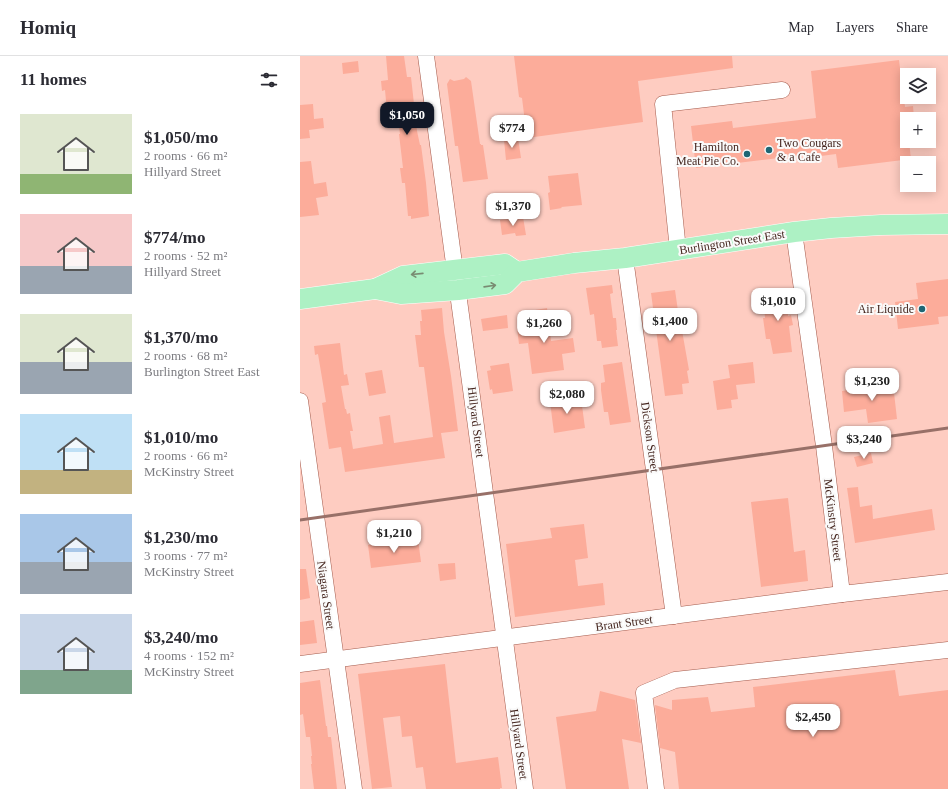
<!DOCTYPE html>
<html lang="en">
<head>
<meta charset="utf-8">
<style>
  body { margin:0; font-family:"Times New Roman",serif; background:#f2f2f3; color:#2b2b33; height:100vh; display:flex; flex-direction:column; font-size:15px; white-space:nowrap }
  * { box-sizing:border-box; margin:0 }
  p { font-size:13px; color:#7c7c81 }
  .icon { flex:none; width:22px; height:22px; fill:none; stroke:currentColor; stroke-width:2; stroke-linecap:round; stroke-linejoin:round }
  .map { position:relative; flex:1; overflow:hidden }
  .sheet { display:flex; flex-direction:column; background:#fff; width:300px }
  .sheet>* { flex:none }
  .buttons { position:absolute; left:600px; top:12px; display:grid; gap:8px }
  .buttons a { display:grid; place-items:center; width:36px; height:36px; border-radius:0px; background:#fff; box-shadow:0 2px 10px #0003; font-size:20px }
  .price { position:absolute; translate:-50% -34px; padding:0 9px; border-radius:8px; background:#fff; color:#222; font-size:13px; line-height:26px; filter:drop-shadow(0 1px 2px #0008) }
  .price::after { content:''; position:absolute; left:50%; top:24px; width:12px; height:9px; margin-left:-6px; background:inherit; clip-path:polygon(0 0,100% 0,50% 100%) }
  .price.current { background:#111827; color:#fff }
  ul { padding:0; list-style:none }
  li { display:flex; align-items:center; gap:12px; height:100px; padding:0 20px }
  li span { display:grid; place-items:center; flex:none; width:112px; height:80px; border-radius:0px; color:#555 }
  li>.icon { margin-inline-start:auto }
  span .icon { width:48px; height:48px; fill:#fffc; stroke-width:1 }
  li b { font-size:17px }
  h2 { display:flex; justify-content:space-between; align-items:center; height:48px; padding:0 20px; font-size:17px }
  header { display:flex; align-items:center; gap:24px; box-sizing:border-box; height:56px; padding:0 20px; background:#fff; border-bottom:1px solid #e1e1e2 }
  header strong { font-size:19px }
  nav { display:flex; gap:22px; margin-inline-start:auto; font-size:14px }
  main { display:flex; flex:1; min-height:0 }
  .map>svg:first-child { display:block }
  .building { fill:#fcac9a }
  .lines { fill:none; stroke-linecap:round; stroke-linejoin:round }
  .minor-casing { stroke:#a45b4c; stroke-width:17 }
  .major-casing { stroke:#fff; stroke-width:21 }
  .minor { stroke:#fff; stroke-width:16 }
  .major { stroke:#adf1c4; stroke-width:20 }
  .rail { stroke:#987068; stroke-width:3 }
  .oneway { stroke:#798c72 }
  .poi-dot { fill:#1e6674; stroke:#fafafa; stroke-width:1.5 }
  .labels { text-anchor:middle; stroke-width:4; stroke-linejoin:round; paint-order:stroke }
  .poi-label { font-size:12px; fill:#45261f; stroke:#fafafa; text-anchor:end }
  .street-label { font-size:12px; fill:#45261f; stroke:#fafafa }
</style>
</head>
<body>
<header>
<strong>Homiq</strong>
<nav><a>Map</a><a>Layers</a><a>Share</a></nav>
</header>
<main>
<section class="sheet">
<h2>11 homes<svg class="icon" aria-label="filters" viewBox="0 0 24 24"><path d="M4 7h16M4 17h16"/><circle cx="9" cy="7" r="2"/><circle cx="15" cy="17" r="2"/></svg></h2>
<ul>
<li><span style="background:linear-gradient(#dfe7d0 75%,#8fb573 0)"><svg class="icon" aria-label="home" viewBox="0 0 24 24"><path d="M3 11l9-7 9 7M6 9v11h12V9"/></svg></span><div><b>$1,050/mo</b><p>2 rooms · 66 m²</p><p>Hillyard Street</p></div></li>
<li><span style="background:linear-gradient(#f6c9c9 65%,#9aa5b1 0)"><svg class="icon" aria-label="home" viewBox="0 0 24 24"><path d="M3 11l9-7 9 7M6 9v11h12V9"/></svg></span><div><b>$774/mo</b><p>2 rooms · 52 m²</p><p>Hillyard Street</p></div></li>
<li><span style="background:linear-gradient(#dfe7d0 60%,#9aa5b1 0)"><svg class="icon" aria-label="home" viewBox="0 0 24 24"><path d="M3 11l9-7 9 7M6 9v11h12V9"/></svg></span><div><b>$1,370/mo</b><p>2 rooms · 68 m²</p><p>Burlington Street East</p></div></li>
<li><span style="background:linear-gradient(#bfe0f5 70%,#c2b280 0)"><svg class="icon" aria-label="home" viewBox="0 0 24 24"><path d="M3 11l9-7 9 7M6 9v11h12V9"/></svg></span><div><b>$1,010/mo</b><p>2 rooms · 66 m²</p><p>McKinstry Street</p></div></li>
<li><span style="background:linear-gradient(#a9c7e8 60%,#9aa5b1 0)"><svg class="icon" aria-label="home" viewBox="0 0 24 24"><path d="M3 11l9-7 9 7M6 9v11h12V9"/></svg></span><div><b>$1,230/mo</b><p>3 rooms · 77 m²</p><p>McKinstry Street</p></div></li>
<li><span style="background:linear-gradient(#c9d6e8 70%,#7fa58c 0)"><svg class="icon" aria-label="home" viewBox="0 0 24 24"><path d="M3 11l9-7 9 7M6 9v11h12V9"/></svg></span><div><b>$3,240/mo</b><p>4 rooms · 152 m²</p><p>McKinstry Street</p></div></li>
</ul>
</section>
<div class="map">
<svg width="648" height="733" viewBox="0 0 648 733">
  <rect width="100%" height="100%" fill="#feccc1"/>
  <g class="building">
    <polygon points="86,0 104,0 107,21 111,21 117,75 120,89 121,89 126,127 129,160 111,163 111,160 108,160 105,127 102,127 100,112 103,112 99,78 100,78 97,54 87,56 85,34 82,35 81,25 88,24"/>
    <polygon points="214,0 432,0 433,12 338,25 343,66 227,82 222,42 219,41"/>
    <polygon points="599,4 605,51 613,50 614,62 607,63 607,85 609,85 611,103 538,112 536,98 521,100 521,97 396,112 391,70 432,65 433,72 516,62 511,15"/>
    <polygon points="58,5 59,16 43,18 42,7"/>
    <polygon points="166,21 171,25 180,88 181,88 181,89 183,89 188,123 163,126 158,90 155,90 147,28 150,23 154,25 164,23"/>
    <polygon points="13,48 14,63 23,62 24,72 9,74 10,82 0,83 0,49"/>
    <polygon points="218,82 221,102 206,104 204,84"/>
    <polygon points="11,105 14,128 26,126 28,140 16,142 19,159 0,161 0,106"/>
    <polygon points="278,117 282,149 261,151 262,152 250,154 248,137 250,136 248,120"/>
    <polygon points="223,161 226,179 216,180 215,177 202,179 200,164"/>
    <polygon points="648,223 648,260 638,261 639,268 598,273 595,246 618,243 616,227"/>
    <polygon points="312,229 313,237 310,238 313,262 316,262 317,274 316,274 318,290 302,292 301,285 297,285 294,258 290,259 286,232"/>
    <polygon points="375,234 380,269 381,269 389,314 387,315 389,327 382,328 383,338 365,340 351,237"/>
    <polygon points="484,234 488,259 488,260 491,259 493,269 489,270 492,296 473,298 470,283 466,283 463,262 465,262 464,248 466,248 465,236"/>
    <polygon points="142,252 144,276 151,320 158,375 141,377 145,402 45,416 41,391 29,393 22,347 26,346 18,298 15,299 14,290 40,287 44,319 47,318 49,329 41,330 45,353 46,353 47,358 50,357 51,365 53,375 50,375 53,393 83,388 79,361 90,359 94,387 133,381 124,311 119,311 115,279 121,279 120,265 122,265 121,254"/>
    <polygon points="247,252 251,285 273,282 275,296 262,298 264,314 232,318 228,287 219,288 217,272 231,270 229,255"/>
    <polygon points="207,259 208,272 183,275 181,263"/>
    <polygon points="322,306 331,366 310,369 308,356 304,356 301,334 301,327 305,326 303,309"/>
    <polygon points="453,306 455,327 436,329 438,343 431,344 432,352 417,354 413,325 430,322 428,309"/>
    <polygon points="209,307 213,335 193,338 192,333 190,334 187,315 191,314 190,310"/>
    <polygon points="82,314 86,337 69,340 65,317"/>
    <polygon points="593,328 597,363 568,367 566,353 544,356 542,335"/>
    <polygon points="281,342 285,372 254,377 250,346"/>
    <polygon points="571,397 573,407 557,411 554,401"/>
    <polygon points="558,431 560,451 572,449 573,463 632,453 635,474 555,487 547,432"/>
    <polygon points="488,442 494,496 505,494 508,525 461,531 451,446"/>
    <polygon points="284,468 288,502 275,504 278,530 303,527 305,549 215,561 206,488 252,482 250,472"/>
    <polygon points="118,483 121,506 71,512 68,489"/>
    <polygon points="155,507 156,523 140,525 138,508"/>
    <polygon points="0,513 6,513 10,542 0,544"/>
    <polygon points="14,564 17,587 0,589 0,566"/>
    <polygon points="145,608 156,707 198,701 202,732 200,732 200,733 126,733 123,711 116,712 112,680 102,681 100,660 83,662 92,731 72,733 58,618"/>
    <polygon points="595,614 599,640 648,634 648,733 379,733 375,696 360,692 355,649 372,654 372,644 408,641 411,656 455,651 453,631"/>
    <polygon points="20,624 26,670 27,670 28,681 31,681 37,733 14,733 11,708 12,708 11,700 12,700 10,681 6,681 3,658 0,659 0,627"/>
    <polygon points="300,635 335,644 341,687 322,683 329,733 266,733 256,661 296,655"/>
  </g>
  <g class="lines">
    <defs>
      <g id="minor">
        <polyline points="126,0 225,733"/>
        <polyline points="494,176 524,390 542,538"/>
        <polyline points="378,194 363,48 482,34"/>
        <polyline points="325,202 374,560"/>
        <polyline points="0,345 54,733"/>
        <polyline points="0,608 542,538 648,526"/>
        <polyline points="356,733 344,637 375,624 648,594"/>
      </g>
      <g id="major">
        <polyline points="75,233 103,220 205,208 217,216"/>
        <polyline points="0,243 75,233 101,238 158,234 205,228 217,216 274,207 325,202 494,176 531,172 581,169 648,168"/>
      </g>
    </defs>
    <use href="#minor" class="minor-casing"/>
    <use href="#major" class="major-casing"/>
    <use href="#minor" class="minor"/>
    <use href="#major" class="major"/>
    <polyline class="rail" points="0,464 648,372"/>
  </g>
  <defs><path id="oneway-shaft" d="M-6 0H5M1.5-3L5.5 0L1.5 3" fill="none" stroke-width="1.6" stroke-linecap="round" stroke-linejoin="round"/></defs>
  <g class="oneway">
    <use href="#oneway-shaft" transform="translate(117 218) rotate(174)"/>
    <use href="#oneway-shaft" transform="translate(190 230) rotate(-8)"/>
  </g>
  <g class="poi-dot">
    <circle cx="469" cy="94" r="4"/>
    <circle cx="447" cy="98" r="4"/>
    <circle cx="622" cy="253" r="4"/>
  </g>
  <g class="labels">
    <g class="poi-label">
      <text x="477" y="91" text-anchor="start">Two Cougars<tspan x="477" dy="14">&amp; a Cafe</tspan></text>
      <text x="439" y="95">Hamilton<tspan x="439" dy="14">Meat Pie Co.</tspan></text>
      <text x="614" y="257">Air Liquide</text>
    </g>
    <g class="street-label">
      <text transform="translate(432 186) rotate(-9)" y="4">Burlington Street East</text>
      <text transform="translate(176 366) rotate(83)" y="4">Hillyard Street</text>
      <text transform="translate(350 381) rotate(82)" y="4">Dickson Street</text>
      <text transform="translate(533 464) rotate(83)" y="4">McKinstry Street</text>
      <text transform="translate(26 539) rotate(82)" y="4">Niagara Street</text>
      <text transform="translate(324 567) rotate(-8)" y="4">Brant Street</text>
      <text transform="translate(219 688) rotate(82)" y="4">Hillyard Street</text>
    </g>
  </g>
</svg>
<div class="buttons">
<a><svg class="icon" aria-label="layers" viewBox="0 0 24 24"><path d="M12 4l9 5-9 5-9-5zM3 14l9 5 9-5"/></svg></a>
<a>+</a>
<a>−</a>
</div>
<b class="price current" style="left:107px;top:80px">$1,050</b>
<b class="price" style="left:212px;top:93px">$774</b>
<b class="price" style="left:213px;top:171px">$1,370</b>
<b class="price" style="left:478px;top:266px">$1,010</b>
<b class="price" style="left:370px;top:286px">$1,400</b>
<b class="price" style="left:244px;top:288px">$1,260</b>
<b class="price" style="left:572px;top:346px">$1,230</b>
<b class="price" style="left:267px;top:359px">$2,080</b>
<b class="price" style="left:564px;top:404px">$3,240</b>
<b class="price" style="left:94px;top:498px">$1,210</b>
<b class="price" style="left:513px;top:682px">$2,450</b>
</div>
</main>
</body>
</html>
